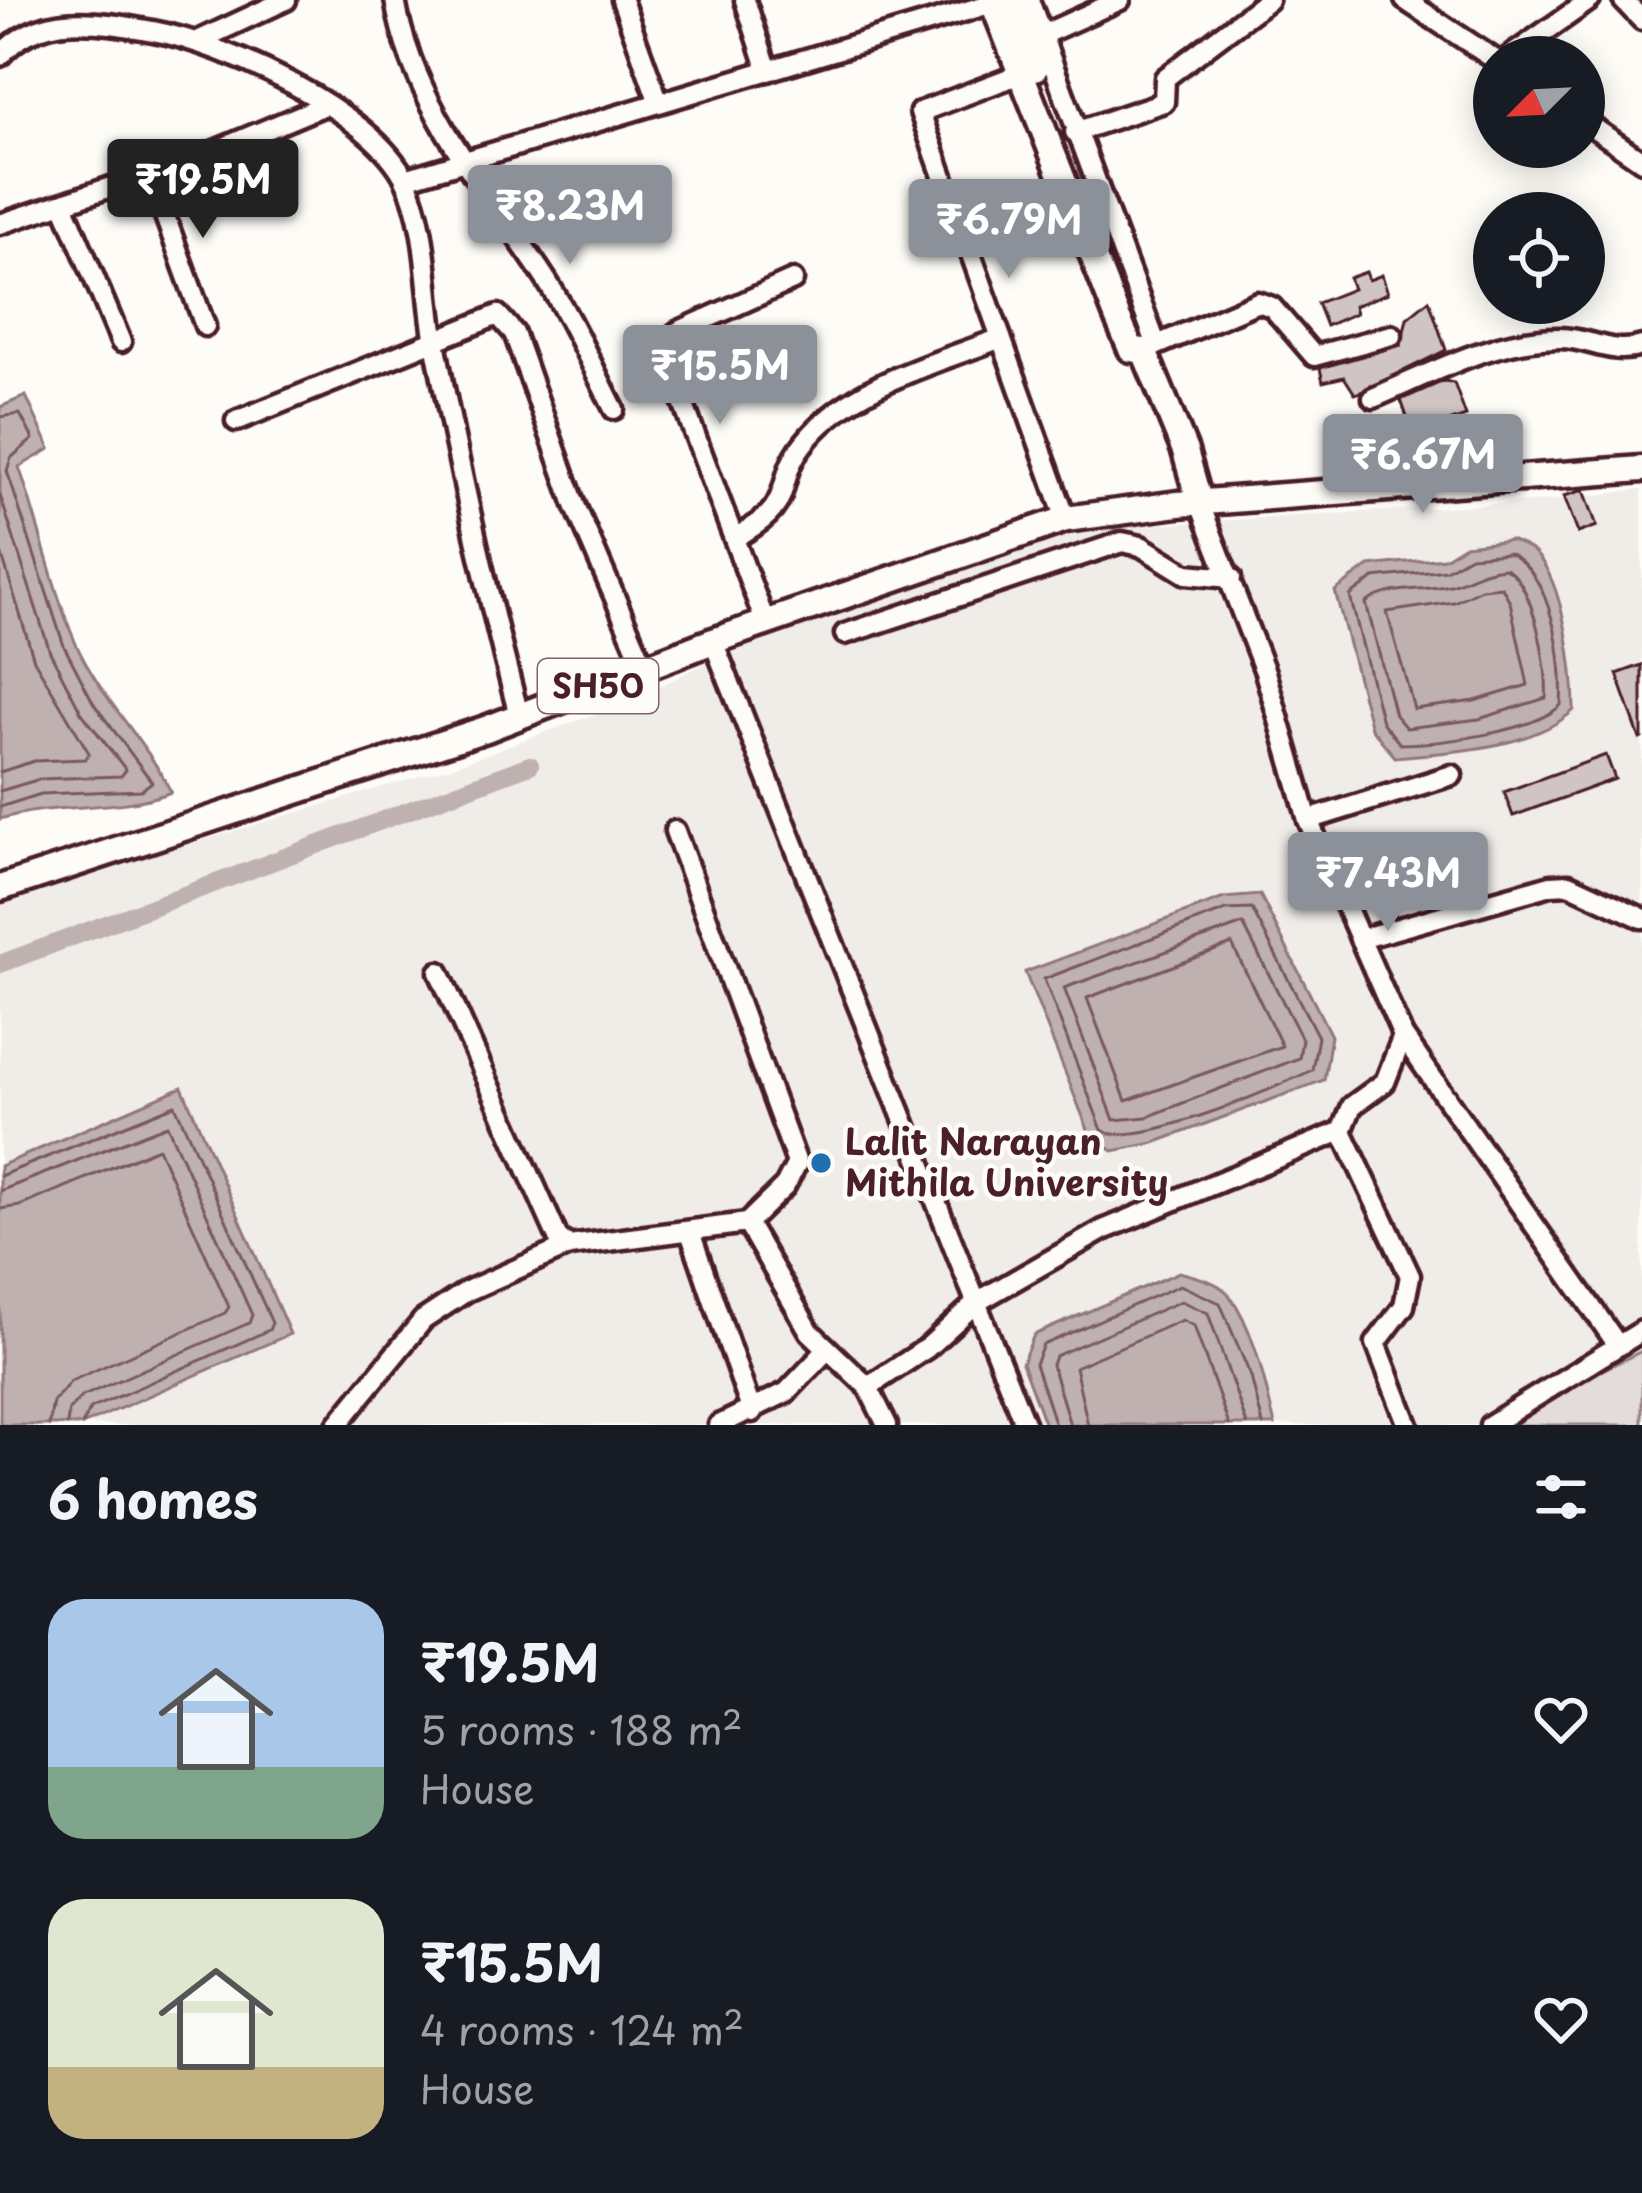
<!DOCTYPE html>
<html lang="en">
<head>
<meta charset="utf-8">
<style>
  body { margin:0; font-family:"Playpen Sans",sans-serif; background:#20242c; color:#f1f3f6; height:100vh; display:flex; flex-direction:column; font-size:45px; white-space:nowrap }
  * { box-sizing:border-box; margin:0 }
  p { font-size:39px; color:#9ea1a6 }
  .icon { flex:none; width:66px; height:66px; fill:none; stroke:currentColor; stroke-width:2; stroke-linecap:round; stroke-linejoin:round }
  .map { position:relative; height:1425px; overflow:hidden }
  .details { display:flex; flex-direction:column; background:#171b24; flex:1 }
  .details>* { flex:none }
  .needle { width:78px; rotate:246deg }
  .buttons { position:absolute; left:1473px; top:36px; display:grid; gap:24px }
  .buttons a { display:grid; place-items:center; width:132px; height:132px; border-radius:50%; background:#171b24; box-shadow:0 6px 30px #0003; font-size:60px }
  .price { position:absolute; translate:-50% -102px; padding:0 27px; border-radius:12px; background:#8c9099; color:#fff; font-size:39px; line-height:78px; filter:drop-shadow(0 3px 6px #0008) }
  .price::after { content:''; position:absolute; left:50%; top:72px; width:36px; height:27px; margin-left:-18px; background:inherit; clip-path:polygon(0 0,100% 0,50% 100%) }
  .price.active { background:#222; color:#fff }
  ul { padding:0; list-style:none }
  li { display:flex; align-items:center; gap:36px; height:300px; padding:0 48px }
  li span { display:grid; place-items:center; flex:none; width:336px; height:240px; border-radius:36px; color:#555 }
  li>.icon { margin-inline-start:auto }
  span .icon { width:144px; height:144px; fill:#fffc; stroke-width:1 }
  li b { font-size:51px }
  h2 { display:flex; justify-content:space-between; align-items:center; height:144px; padding:0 48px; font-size:51px }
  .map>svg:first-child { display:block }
  .built { fill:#f0ece8 }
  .green { fill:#e3dcda; stroke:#967e82; stroke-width:3 }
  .water { fill:#c0b1b1; stroke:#91777b; stroke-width:3 }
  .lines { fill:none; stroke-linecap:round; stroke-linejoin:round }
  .shore { stroke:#795961; stroke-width:3 }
  .canal { stroke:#c0b1b1; stroke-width:18 }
  .building { fill:#d0c5c4; stroke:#4a1f2b; stroke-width:3 }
  .minor-casing { stroke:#4a1f2b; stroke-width:27 }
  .major-casing { stroke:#4a1f2b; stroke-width:33 }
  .minor { stroke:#fdfcf7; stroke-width:18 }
  .major { stroke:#fdfcf7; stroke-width:24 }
  .poi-dot { fill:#1f6fb2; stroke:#fdfcf7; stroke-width:4.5 }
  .labels { text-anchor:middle; stroke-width:9; stroke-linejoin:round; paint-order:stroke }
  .shield { fill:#fdfcf7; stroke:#806168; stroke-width:3 }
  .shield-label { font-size:33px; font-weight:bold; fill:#4a1f2b }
  .poi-label { font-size:36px; font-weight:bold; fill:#4a1f2b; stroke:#fdfcf7; text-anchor:start }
</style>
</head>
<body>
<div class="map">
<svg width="1642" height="1425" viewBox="0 0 1642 1425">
  <rect width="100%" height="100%" fill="#fdfcf7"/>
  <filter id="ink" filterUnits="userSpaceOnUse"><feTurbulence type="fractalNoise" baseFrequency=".00833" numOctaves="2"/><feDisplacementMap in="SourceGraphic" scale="24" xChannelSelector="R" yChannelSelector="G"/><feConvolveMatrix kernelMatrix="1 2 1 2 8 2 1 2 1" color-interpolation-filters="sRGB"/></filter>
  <g filter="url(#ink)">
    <polygon class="built" points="1642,489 1642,1425 0,1425 0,900 451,767 628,702 732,650 1066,530 1549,501"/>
    <polygon class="green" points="1642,1351 1642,1425 1513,1425 1586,1378"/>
    <g class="water">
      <path d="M26 396 50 449 19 467C39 524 52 588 76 644 101 699 145 739 171 792 117 813 58 801 0 819V407Z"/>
      <path d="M1511 540C1519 544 1531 548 1536 554 1564 584 1574 671 1574 710 1532 749 1450 752 1395 757L1371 728 1335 591 1369 566 1444 558 1465 545Z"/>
      <polygon points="1260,895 1331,1036 1324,1080 1154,1143 1113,1151 1091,1137 1025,972 1224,898"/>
      <polygon points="182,1087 290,1334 82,1425 0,1425 0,1166"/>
      <path d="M1179 1272C1196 1277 1219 1281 1230 1296 1255 1330 1265 1385 1275 1425H1045L1022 1363 1034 1335Z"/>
    </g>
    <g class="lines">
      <g class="shore">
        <polyline points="0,417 20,414 33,439 11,458 7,471 64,646 94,704 152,782 141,790 41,794 0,807"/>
        <polyline points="0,495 50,652 81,712 126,770 121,776 40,779 0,791"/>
        <polyline points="0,549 34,660 89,753 85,759 34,761 0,772"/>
        <path d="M1508 553C1552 572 1564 661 1561 705 1534 732 1438 744 1400 744L1382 722 1350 596 1374 578 1446 570 1470 556Z"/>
        <path d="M1505 568C1533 580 1549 669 1546 698L1479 719 1406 728 1395 715 1366 603C1389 585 1422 592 1450 585 1472 579 1480 570 1505 568Z"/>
        <polygon points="1502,587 1510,602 1528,685 1475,701 1414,709 1387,612 1454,602 1481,589"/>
        <path d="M1252 909 1318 1037 1312 1070C1276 1088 1133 1150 1102 1130L1044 979 1226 910Z"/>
        <polygon points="1243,924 1302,1039 1299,1058 1147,1117 1114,1120 1064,988"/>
        <polygon points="1232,944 1282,1046 1126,1101 1087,998"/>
        <polyline points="0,1176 175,1105 272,1323 269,1330 90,1409 82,1425"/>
        <polyline points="0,1191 167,1125 252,1315 249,1323 81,1397 69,1410 67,1425"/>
        <polyline points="0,1209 20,1206 158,1148 229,1307 225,1313 71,1381 53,1402 49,1425"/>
        <polyline points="1055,1425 1035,1364 1043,1345 1180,1285 1220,1303 1251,1377 1263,1425"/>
        <polyline points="1070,1425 1052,1365 1055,1356 1181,1301 1208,1313 1247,1425"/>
        <polyline points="1088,1425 1075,1367 1182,1320 1194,1326 1229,1425"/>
      </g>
      <polyline class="canal" points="0,964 530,765"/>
    </g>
    <g class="building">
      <polygon points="1366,272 1369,280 1382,275 1388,293 1354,306 1356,313 1326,326 1317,303 1353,289 1349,278"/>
      <polygon points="1429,300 1446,350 1361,392 1355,394 1344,377 1323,382 1320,368 1401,345 1407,318"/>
      <polygon points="1444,381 1454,383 1466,416 1413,434 1401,400"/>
      <polygon points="1584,490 1597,526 1578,533 1564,496"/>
      <polygon points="1642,665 1642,738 1640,739 1617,674"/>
      <polygon points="1606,755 1615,779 1513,816 1504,792"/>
    </g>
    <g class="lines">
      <defs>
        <g id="minor">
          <path d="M395 0C412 103 483 186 539 269 569 313 590 362 614 409"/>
          <polyline points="622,0 658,100"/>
          <polyline points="745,0 768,71"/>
          <polyline points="1029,0 1154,338 1155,346 1144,351"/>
          <polyline points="1405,0 1494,59"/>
          <polyline points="1623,0 1642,20"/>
          <polyline points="1042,35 1120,0"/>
          <polyline points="200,40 286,0"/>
          <path d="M0 56C40 10 98 21 153 31 225 44 373 111 406 181 429 230 425 289 435 342 459 467 487 593 519 716"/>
          <polyline points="1509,57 1590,0"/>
          <polyline points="1020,74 920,112 1066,519"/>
          <polyline points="1584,121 1642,161"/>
          <polyline points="1075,132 1164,102 1165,78 1268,0"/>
          <polyline points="150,175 205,326"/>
          <polyline points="405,179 993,3"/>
          <polyline points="64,206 121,342"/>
          <polyline points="0,224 198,158 325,105"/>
          <polyline points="1155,346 1258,302 1272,307 1314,356 1392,335"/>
          <path d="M1373 398C1432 373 1494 338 1560 338 1590 338 1611 356 1642 346"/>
          <polyline points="236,421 498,315 514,333 575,505 645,668"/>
          <polyline points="1200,504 1265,672 1308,820 1403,1036 1617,1344"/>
          <path d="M734 538C804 502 768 483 809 437 856 383 937 363 1001 338"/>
          <polyline points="766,624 662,347 677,332 793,280"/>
          <polyline points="845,634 1122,542 1141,546 1186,574 1231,578"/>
          <polyline points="713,641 1025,1425"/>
          <polyline points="1308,820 1452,775"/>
          <polyline points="675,831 797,1163 785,1186 747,1223"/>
          <polyline points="1360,939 1551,885 1569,884 1642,918"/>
          <polyline points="439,972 558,1238 569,1246 747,1223 810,1332 868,1387 887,1425"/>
          <polyline points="1342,1131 1410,1276 1404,1306 1376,1343 1408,1425"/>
          <polyline points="690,1232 752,1412"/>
          <polyline points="868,1387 927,1348 977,1302 1103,1230 1342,1131 1352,1106 1385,1082 1403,1036"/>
          <polyline points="337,1425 423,1320 467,1291 569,1246"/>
          <polyline points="719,1425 787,1392 826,1351"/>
          <polyline points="1490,1425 1642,1331"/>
        </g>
        <g id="major">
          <polyline points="992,0 1118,319 1131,349 1144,351 1185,451 1200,504"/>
          <polyline points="1011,0 1035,68"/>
          <polyline points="0,888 486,729 713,641 1066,519 1178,504 1642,469"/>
        </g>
      </defs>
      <use href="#minor" class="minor-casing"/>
      <use href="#major" class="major-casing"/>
      <use href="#minor" class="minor"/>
      <use href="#major" class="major"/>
    </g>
  </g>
  <circle class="poi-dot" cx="821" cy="1163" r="12"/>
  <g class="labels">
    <rect class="shield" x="538" y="659" width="120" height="54" rx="9"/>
    <g class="shield-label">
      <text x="598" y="698">SH50</text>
    </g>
    <g class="poi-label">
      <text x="845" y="1155">Lalit Narayan<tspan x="845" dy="41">Mithila University</tspan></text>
    </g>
  </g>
</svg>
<div class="buttons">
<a><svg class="needle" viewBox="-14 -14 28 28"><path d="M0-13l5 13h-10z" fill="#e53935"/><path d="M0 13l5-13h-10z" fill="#9ea1a6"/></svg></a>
<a><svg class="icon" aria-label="locate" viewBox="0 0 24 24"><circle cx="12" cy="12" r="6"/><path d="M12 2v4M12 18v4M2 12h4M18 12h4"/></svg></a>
</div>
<b class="price active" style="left:203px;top:241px">₹19.5M</b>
<b class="price" style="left:570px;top:267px">₹8.23M</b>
<b class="price" style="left:1009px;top:281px">₹6.79M</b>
<b class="price" style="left:720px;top:427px">₹15.5M</b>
<b class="price" style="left:1423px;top:516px">₹6.67M</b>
<b class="price" style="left:1388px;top:934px">₹7.43M</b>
</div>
<section class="details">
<h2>6 homes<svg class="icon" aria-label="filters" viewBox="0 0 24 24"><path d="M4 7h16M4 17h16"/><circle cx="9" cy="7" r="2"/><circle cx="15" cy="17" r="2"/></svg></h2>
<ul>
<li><span style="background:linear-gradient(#a9c7e8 70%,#7fa58c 0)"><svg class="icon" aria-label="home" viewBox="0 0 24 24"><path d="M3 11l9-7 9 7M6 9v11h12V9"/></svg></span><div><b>₹19.5M</b><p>5 rooms · 188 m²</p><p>House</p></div><svg class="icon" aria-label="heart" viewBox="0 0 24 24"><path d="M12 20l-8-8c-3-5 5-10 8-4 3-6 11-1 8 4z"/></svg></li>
<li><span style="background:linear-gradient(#dfe7d0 70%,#c2b280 0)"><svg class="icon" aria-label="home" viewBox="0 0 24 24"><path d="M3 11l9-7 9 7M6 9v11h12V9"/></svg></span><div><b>₹15.5M</b><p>4 rooms · 124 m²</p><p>House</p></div><svg class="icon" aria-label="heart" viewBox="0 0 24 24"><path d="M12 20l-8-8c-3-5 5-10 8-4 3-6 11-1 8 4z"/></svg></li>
</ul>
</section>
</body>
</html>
